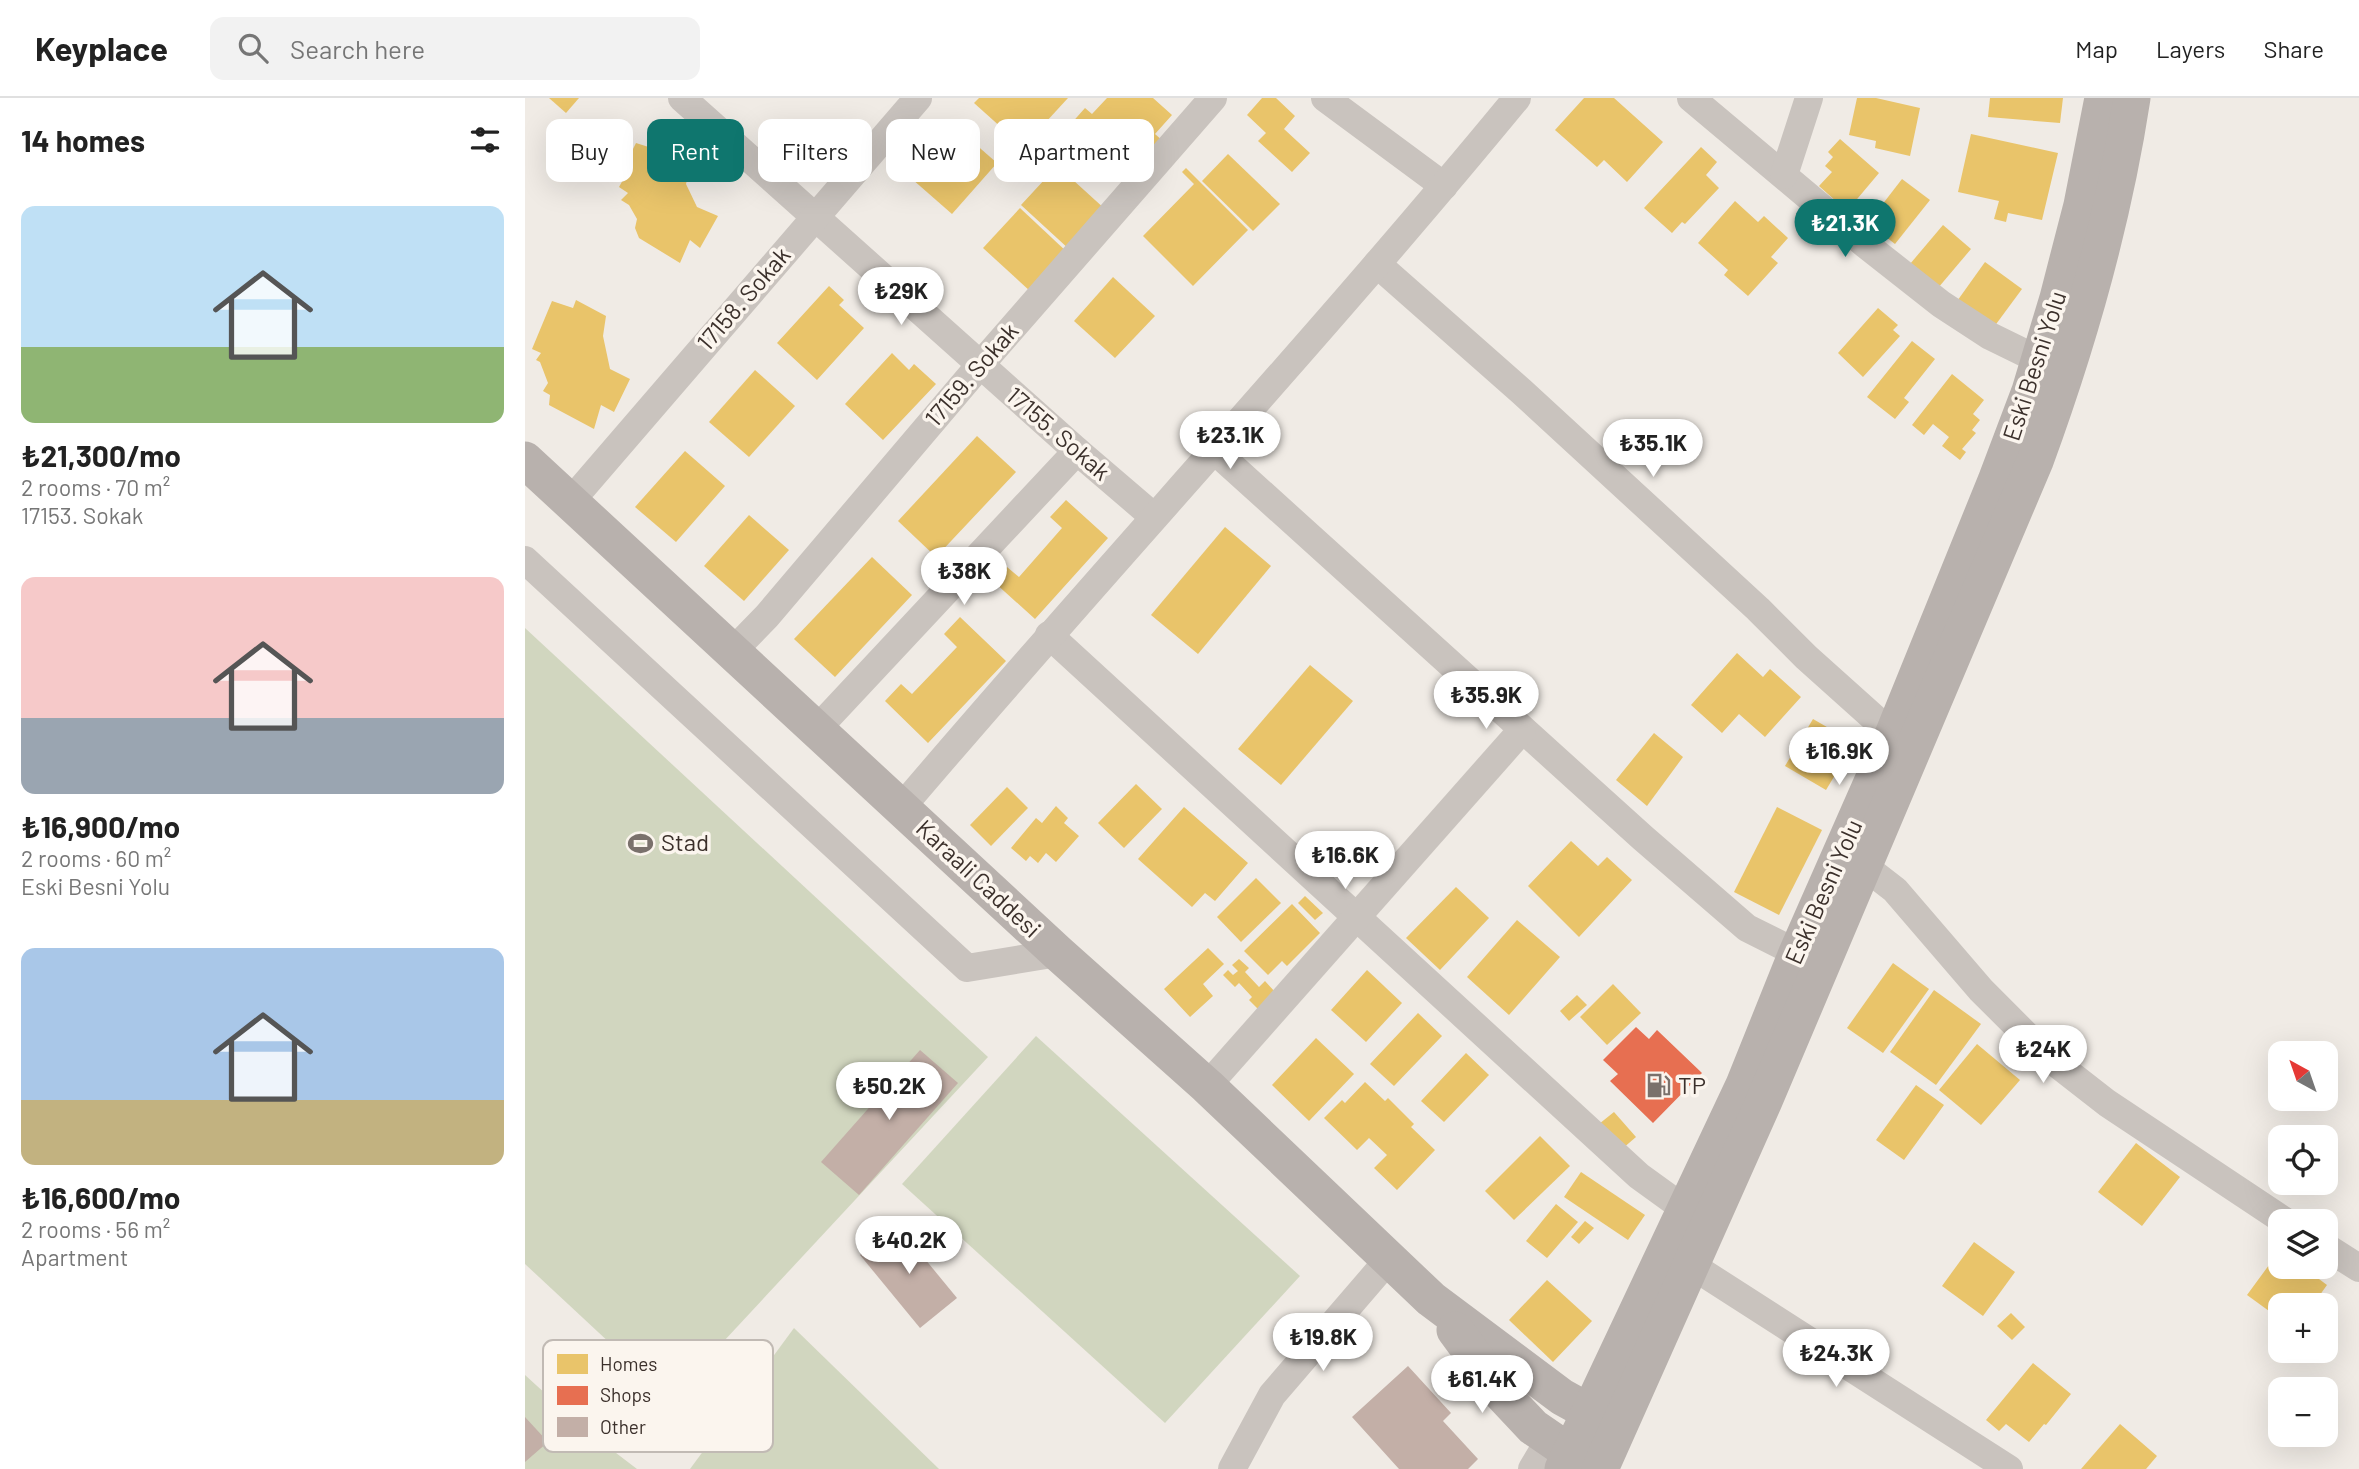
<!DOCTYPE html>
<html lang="en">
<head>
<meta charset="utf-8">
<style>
  body { margin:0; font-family:Barlow,sans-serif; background:#f2f2f2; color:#222; height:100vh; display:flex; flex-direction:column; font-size:26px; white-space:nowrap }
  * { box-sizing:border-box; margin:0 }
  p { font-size:23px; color:#767676 }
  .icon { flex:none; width:38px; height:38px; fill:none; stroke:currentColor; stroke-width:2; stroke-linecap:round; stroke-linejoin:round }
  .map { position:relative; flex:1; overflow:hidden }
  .details { display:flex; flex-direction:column; background:#fff; width:525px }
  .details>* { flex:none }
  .banner { position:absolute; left:21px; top:21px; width:665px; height:63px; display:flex; gap:14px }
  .needle { width:46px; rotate:320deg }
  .controls { position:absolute; left:1743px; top:943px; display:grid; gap:14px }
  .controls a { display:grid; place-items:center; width:70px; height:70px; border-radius:14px; background:#fff; box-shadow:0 7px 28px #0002; font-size:35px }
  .price { position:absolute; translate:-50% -60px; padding:0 16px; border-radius:24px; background:#fff; color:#222; font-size:23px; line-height:46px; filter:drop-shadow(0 2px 4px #0008) }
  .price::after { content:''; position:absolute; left:50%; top:42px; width:21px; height:16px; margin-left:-10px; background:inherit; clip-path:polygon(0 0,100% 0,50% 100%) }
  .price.current { background:#0f766e; color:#fff }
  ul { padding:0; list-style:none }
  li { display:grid; align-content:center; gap:14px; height:371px; padding:0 21px }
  li span { display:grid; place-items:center; height:217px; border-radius:14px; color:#555 }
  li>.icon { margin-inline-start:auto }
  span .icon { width:126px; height:126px; fill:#fffc; stroke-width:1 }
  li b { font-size:30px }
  h2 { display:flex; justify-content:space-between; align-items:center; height:84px; padding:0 21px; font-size:30px }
  .pill { padding:0 24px; border-radius:14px; background:#fff; box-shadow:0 7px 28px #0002; font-size:24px; line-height:63px }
  .pill.current { background:#0f766e; color:#fff }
  header { display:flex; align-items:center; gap:42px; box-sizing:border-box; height:98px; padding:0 35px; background:#fff; border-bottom:2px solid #e0e0e0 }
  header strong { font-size:33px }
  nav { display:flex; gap:38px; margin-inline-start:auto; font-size:24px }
  .search { width:490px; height:63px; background:#f2f2f2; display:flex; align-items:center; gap:18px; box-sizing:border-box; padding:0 24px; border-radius:14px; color:#767676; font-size:26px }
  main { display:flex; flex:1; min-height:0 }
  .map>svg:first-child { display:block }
  .green { fill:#d1d6bf }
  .homes { fill:#e9c46a }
  .shops { fill:#e76f51 }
  .building { fill:#c3afa7 }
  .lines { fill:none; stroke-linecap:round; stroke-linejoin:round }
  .minor { stroke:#c9c3be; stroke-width:28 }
  .major { stroke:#b8b1ad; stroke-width:37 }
  .labels { text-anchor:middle; stroke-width:7; stroke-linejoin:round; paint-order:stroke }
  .street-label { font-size:24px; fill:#3b302b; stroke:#fbf5ee }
  .poi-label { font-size:24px; fill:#3b302b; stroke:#fbf5ee; text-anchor:start }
  .key { fill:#fbf5ee; stroke:#c1bab4; stroke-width:2 }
  .key-label { font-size:19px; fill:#3b302b }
</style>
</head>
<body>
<header>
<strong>Keyplace</strong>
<div class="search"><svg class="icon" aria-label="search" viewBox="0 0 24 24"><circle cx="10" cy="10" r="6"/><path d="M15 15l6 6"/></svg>Search here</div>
<nav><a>Map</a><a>Layers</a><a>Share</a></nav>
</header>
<main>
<section class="details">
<h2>14 homes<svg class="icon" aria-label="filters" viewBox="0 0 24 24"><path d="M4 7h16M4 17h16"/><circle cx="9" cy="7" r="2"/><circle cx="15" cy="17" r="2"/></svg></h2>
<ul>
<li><span style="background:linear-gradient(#bfe0f5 65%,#8fb573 0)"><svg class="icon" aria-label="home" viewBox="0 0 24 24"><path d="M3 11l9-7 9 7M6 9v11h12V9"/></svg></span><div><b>₺21,300/mo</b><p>2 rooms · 70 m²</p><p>17153. Sokak</p></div></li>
<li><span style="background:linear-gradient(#f6c9c9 65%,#9aa5b1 0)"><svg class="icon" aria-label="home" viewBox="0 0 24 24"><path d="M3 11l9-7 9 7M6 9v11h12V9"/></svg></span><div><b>₺16,900/mo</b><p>2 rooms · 60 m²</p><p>Eski Besni Yolu</p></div></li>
<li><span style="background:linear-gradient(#a9c7e8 70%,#c2b280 0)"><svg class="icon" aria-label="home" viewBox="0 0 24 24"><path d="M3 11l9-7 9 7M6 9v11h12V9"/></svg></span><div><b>₺16,600/mo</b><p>2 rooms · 56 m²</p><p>Apartment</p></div></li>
</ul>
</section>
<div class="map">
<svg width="1834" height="1371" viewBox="0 0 1834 1371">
  <rect width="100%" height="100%" fill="#f0ebe5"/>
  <g class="green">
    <polygon points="0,530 463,959 145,1301 0,1166"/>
    <polygon points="511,938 775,1178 640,1325 377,1086"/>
    <polygon points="269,1230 414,1371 165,1371"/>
    <polygon points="0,1277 57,1329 112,1371 0,1371"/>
  </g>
  <g class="homes">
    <polygon points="24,0 54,0 41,15"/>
    <polygon points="454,0 543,0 498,49 449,5"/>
    <polygon points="582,0 628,0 647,17 630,36 639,44 620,65 577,26 565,40 576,51 548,82 581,112 545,152 496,107 533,67 520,55 560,10 567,16"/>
    <polygon points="737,0 751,0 770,18 759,31 785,55 767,74 733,43 741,35 722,17"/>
    <polygon points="1059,0 1089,0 1138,44 1102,84 1079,62 1072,69 1030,32"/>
    <polygon points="1332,0 1351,0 1395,10 1385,58 1350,50 1351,43 1324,37"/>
    <polygon points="1465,0 1538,0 1535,25 1463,19"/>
    <polygon points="432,30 472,65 427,116 387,81"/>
    <polygon points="1446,36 1533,55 1517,122 1483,115 1481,124 1469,121 1474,103 1433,94"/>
    <polygon points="1315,41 1354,75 1322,113 1294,88 1307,74 1300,68 1308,59 1303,54"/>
    <polygon points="140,43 168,59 161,86 172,109 193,118 175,150 165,142 155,165 114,140 110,130 112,121 104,107 96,102 103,95 94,89 104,71 99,69 111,45 133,52"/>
    <polygon points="1176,49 1192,64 1181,77 1194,90 1160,126 1157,124 1147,135 1119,110"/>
    <polygon points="703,56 755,106 728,133 677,83"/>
    <polygon points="661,70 723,132 668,188 618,138 669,86 657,74"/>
    <polygon points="1377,81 1405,102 1370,146 1343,125"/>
    <polygon points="1210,103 1233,124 1239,118 1263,140 1246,159 1253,165 1223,198 1199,177 1203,172 1173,145"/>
    <polygon points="495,110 543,155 506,194 458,150"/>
    <polygon points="1418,127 1446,151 1413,190 1385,166"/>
    <polygon points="1460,164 1497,191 1466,233 1430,206"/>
    <polygon points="588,179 630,218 590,260 549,223"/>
    <polygon points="304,188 319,202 314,207 339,230 292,282 252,245"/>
    <polygon points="51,202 81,218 78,238 85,271 105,281 89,314 76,307 69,331 24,307 25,297 18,293 23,285 15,264 11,262 16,255 7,251 27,203 48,210"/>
    <polygon points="1353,210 1373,227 1368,232 1375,238 1338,279 1313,255"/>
    <polygon points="1387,243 1410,261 1379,300 1384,304 1370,321 1342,299"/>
    <polygon points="367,255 384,272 389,266 411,286 358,342 320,306"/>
    <polygon points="230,272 270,308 224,359 184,324"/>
    <polygon points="1427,276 1459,302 1448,316 1455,322 1447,332 1451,335 1437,351 1441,354 1435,362 1417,348 1424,339 1408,326 1399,337 1387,327"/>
    <polygon points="452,338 491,374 411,459 373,423"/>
    <polygon points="160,353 200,388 151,444 110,409"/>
    <polygon points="541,402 583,440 510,521 469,484 482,469 494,479 537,430 525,419"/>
    <polygon points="224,417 264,452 219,503 179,468"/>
    <polygon points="700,429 746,468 673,556 626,517"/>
    <polygon points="347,459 387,497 310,579 269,541"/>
    <polygon points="435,519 481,563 403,645 360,603 376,586 387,596 432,549 419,536"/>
    <polygon points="1212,555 1238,579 1245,571 1276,599 1240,639 1214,616 1197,635 1166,607"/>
    <polygon points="785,567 828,603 756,687 713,651"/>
    <polygon points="1288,621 1340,651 1330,669 1319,662 1301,692 1260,668"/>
    <polygon points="1129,635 1158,659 1122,708 1091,682"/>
    <polygon points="611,686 637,711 599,750 573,725"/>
    <polygon points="482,689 503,710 466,748 445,727"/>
    <polygon points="531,708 543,720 539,725 554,738 531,764 521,755 513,765 505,758 501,763 486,750 511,720 517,725"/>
    <polygon points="659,709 723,765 690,803 680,795 667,809 613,761"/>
    <polygon points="1252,709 1297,732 1254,817 1209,794"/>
    <polygon points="1046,743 1073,768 1082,759 1107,782 1054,839 1003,788"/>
    <polygon points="731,780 756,805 716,844 692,819"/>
    <polygon points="931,789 964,820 915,872 881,840"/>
    <polygon points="780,798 798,815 790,822 773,805"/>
    <polygon points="767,806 795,835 762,868 757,863 743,877 719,853"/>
    <polygon points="992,822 1035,859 984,917 942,879"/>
    <polygon points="683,850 699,866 678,886 688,898 665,919 639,891"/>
    <polygon points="714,861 724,870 720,874 734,889 740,883 751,895 734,912 724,902 727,899 714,885 710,889 698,877 703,872 708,877 713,873 707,867"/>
    <polygon points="1368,865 1404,891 1358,955 1322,930"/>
    <polygon points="842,872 877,905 841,944 806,912"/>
    <polygon points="1088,886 1116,915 1082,947 1055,919"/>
    <polygon points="1409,892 1456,926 1411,987 1365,954"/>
    <polygon points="1052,897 1062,907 1044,923 1035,913"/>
    <polygon points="893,915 917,938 869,988 845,966"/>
    <polygon points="791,940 829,976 784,1023 747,987"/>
    <polygon points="1452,946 1495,982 1456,1027 1414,992"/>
    <polygon points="941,955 964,977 919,1024 896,1003"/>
    <polygon points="840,984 860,1003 863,1000 889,1026 886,1029 910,1052 872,1092 849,1070 862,1057 844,1040 832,1052 799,1020 817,1002 820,1005"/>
    <polygon points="1391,987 1419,1007 1379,1062 1351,1042"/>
    <polygon points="1089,1014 1111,1039 1097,1051 1074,1026"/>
    <polygon points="1015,1038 1045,1068 989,1122 960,1093"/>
    <polygon points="1611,1045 1655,1079 1617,1128 1573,1094"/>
    <polygon points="1056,1074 1120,1117 1103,1142 1039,1099"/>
    <polygon points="1031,1106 1053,1124 1022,1160 1001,1143"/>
    <polygon points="1060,1123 1069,1130 1054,1146 1046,1139"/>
    <polygon points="1449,1144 1490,1174 1458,1218 1417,1188"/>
    <polygon points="1755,1152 1755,1169 1778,1169 1802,1187 1787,1208 1755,1208 1755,1221 1722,1197"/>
    <polygon points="1022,1182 1067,1223 1028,1264 984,1222"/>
    <polygon points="1486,1215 1500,1229 1487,1242 1472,1228"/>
    <polygon points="1508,1265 1546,1296 1521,1327 1519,1326 1504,1344 1481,1326 1474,1333 1461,1322"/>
    <polygon points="1595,1326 1632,1358 1621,1371 1556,1371"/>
  </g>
  <polygon class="shops" points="1111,929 1124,941 1132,932 1177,975 1128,1025 1085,983 1093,976 1078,962"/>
  <g class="building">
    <polygon points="395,952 433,985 334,1097 296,1064"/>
    <polygon points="372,1127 432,1200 395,1230 335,1157"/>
    <polygon points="883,1268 926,1315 918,1323 953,1361 943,1371 874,1371 827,1319"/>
    <polygon points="0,1319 23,1344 0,1364"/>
  </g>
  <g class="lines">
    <g class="minor">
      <polyline points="157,0 552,353 629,419"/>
      <polyline points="800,0 919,88"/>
      <polyline points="1166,0 1341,147 1416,206 1465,238 1514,262"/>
      <polyline points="1259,77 1284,0"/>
      <polyline points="852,166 996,293 1233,511 1281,559 1368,637"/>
      <polyline points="690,353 1118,740 1222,830 1272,855"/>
      <polyline points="45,404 393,0"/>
      <polyline points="0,462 442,870 533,855"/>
      <polyline points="524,537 1114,1078 1161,1112"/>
      <polyline points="207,554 242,518 455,267 688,0"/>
      <polyline points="291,632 552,353"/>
      <path d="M376 710C579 471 793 242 992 0"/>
      <polyline points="1339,768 1370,792 1456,892 1523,959 1582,1005 1761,1124"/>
      <polyline points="682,988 997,632"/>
      <polyline points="1801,1149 1834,1170"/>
      <polyline points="1166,1167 1484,1371"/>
      <polyline points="707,1371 747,1297 864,1161"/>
      <polyline points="1007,1371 1025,1341"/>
    </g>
    <g class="major">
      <polyline points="0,362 533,855 682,988 906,1201 1037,1299 1086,1326"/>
      <polyline points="930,1232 977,1296 1008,1329 1065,1368"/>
      <polyline points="1038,1371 1219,987 1272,855 1368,637 1471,383 1505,293 1533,200 1557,107 1578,0"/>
      <path d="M1075 1371 1239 1003 1510 363C1553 246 1588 124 1607 0"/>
    </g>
  </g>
  <defs>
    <symbol id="stadium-bare" viewBox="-9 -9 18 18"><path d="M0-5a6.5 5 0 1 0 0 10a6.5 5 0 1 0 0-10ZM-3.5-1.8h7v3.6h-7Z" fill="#7a716c" stroke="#fbf5ee" stroke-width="2.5" paint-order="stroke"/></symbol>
    <symbol id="fuel-bare" viewBox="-9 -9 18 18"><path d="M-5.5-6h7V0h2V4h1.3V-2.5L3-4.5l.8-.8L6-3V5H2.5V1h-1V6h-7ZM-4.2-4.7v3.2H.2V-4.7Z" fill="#7a716c" stroke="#fbf5ee" stroke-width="2.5" paint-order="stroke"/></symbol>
  </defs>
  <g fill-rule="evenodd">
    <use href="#stadium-bare" x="98" y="728" width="35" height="35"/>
    <use href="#fuel-bare" x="1116" y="970" width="35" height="35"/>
  </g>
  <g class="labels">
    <g class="street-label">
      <text transform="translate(219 201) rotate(-49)" y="8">17158. Sokak</text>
      <text transform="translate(1510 268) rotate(-72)" y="8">Eski Besni Yolu</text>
      <text transform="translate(447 277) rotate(-49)" y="8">17159. Sokak</text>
      <text transform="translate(533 336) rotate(41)" y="8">17155. Sokak</text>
      <text transform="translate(453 781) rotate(43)" y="8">Karaali Caddesi</text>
      <text transform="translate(1299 794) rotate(-66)" y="8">Eski Besni Yolu</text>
    </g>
    <g class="poi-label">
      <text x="136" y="753">Stad</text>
      <text x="1153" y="996">TP</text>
    </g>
  </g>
  <rect x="18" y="1242" width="230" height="112" rx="10" class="key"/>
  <rect x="32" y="1256" width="31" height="20" fill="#e9c46a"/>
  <rect x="32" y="1288" width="31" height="19" fill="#e76f51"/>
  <rect x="32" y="1319" width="31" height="20" fill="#c3afa7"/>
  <g class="key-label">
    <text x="75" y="1273">Homes</text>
    <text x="75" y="1304">Shops</text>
    <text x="75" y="1336">Other</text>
  </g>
</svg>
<div class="controls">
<a><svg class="needle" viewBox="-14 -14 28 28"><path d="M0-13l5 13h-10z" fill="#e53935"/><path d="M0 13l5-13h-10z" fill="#767676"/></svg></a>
<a><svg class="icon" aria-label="locate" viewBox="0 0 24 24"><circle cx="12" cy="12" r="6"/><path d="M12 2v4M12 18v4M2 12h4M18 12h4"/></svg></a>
<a><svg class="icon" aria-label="layers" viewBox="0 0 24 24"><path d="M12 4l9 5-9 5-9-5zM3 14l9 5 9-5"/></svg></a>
<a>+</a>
<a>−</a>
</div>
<b class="price current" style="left:1320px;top:161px">₺21.3K</b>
<b class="price" style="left:376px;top:229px">₺29K</b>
<b class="price" style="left:705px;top:373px">₺23.1K</b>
<b class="price" style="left:1128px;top:381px">₺35.1K</b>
<b class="price" style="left:439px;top:509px">₺38K</b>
<b class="price" style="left:961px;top:633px">₺35.9K</b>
<b class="price" style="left:1314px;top:689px">₺16.9K</b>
<b class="price" style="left:820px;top:793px">₺16.6K</b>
<b class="price" style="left:1518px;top:987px">₺24K</b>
<b class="price" style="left:364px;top:1024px">₺50.2K</b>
<b class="price" style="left:384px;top:1178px">₺40.2K</b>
<b class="price" style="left:798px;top:1275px">₺19.8K</b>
<b class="price" style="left:1311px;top:1291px">₺24.3K</b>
<b class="price" style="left:957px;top:1317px">₺61.4K</b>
<div class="banner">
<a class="pill">Buy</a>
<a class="pill current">Rent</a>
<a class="pill">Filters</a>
<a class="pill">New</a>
<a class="pill">Apartment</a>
</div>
</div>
</main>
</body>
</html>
